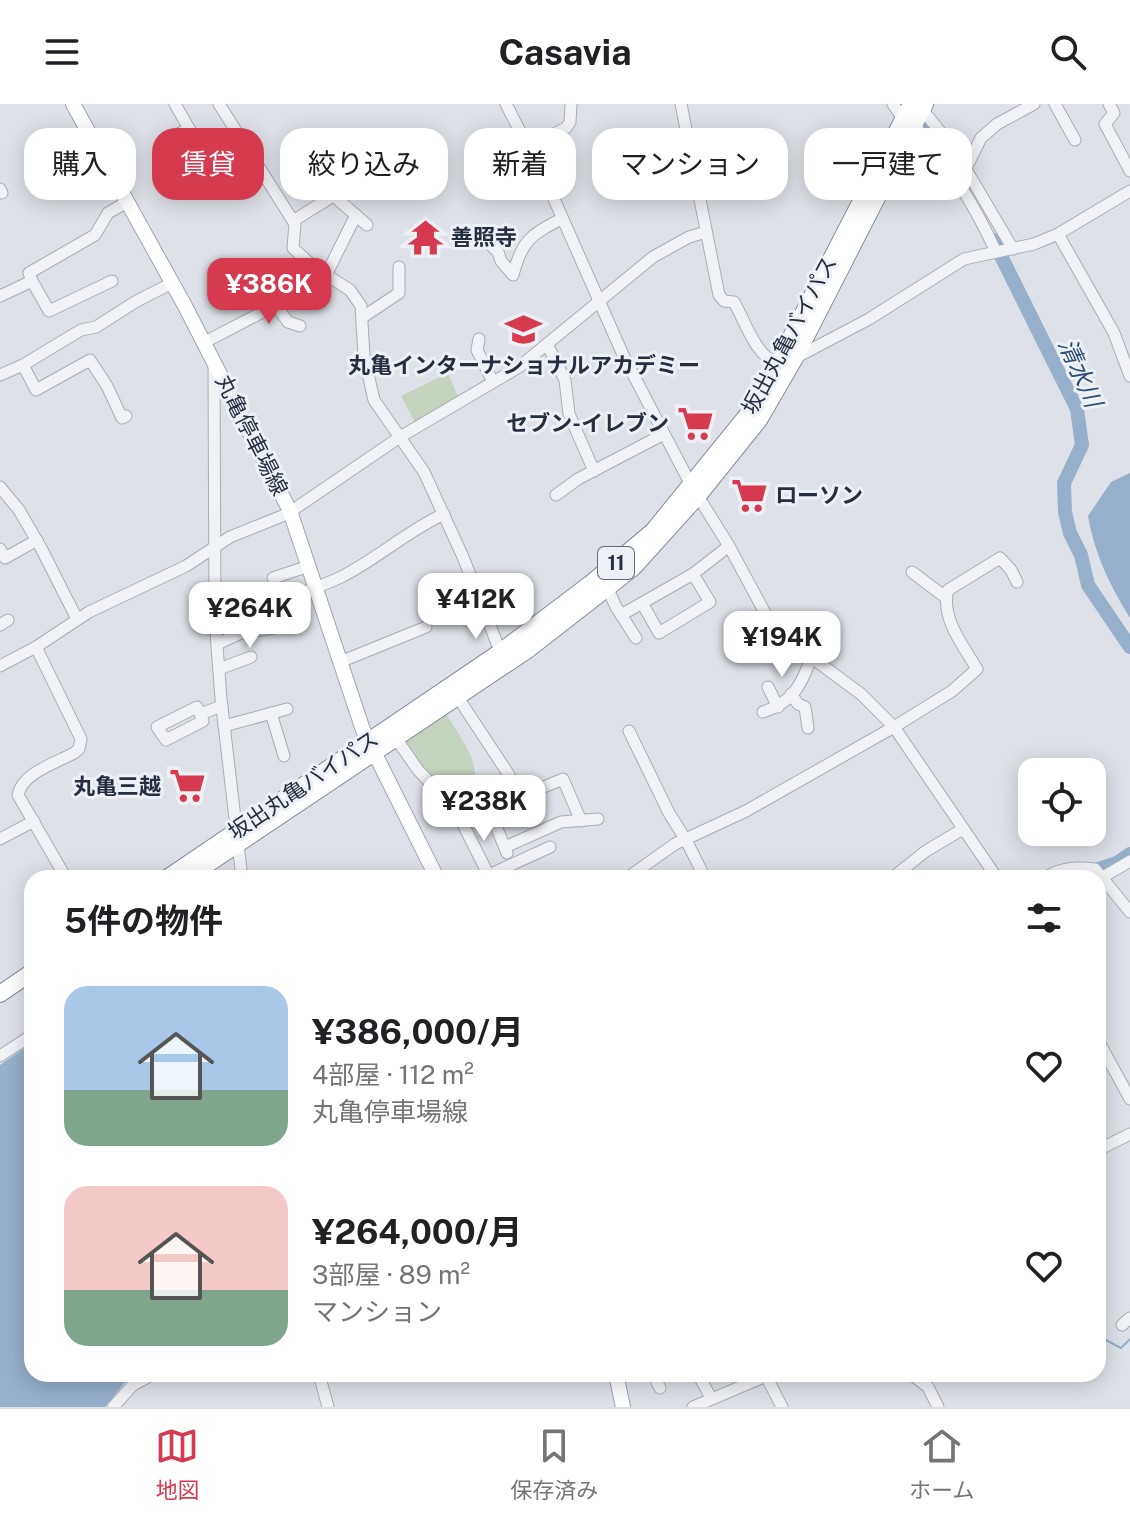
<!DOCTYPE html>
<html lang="ja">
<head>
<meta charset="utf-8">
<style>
  body { margin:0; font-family:"Public Sans","Noto Sans JP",sans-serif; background:#f6f6f6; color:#202124; height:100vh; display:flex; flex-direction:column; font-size:30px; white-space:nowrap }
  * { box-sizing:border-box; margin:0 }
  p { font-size:26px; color:#757577 }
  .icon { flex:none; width:44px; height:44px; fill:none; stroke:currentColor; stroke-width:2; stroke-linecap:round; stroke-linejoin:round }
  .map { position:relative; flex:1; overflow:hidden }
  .drawer { position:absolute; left:24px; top:766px; width:1082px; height:512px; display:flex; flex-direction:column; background:#fff; border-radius:24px; box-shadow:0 4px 20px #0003 }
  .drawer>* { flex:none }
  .top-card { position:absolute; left:24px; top:24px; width:1082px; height:72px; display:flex; gap:16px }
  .controls { position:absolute; left:1018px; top:654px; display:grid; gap:16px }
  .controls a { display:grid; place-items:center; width:88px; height:88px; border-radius:16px; background:#fff; box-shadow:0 4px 20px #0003; font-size:40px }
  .price { position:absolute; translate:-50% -68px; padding:0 18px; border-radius:16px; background:#fff; color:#222; font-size:26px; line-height:52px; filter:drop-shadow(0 2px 4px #0008) }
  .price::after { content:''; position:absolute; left:50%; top:48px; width:24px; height:18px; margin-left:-12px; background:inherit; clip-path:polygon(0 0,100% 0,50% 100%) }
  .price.selected { background:#d53a4e; color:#fff }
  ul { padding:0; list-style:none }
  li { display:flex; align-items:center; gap:24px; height:200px; padding:0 40px }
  li span { display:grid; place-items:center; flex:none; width:224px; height:160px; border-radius:24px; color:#555 }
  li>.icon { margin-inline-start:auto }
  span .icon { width:96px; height:96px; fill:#fffc; stroke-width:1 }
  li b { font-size:34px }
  h2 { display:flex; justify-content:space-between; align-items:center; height:96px; padding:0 40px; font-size:34px }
  .chip { padding:0 28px; border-radius:24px; background:#fff; box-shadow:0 4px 20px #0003; font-size:28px; line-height:72px }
  .chip.selected { background:#d53a4e; color:#fff }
  header { display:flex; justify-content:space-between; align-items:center; height:104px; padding:0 40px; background:#fff; font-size:36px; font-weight:700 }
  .dock { display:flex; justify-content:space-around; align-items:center; height:112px; border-top:2px solid #e0e0e0; background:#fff; font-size:22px; color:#757577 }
  .dock a { display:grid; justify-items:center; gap:4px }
  .dock .selected { color:#d53a4e }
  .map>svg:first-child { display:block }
  .green { fill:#c3d3be }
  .water { fill:#96afcb }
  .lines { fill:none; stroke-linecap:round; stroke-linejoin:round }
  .stream { stroke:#96afcb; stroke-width:2 }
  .river { stroke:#96afcb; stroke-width:14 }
  .minor-casing { stroke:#a7acb6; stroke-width:13 }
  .major-casing { stroke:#9ca5b5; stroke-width:16 }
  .highway-casing { stroke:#848ea0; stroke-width:18 }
  .minor { stroke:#f0f2f6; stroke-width:11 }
  .major { stroke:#fff; stroke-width:14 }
  .highway { stroke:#fff; stroke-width:16 }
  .labels { text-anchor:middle; stroke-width:6; stroke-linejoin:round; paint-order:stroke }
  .shield { fill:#edf1f6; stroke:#626977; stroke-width:2 }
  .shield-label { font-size:20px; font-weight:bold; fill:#262f40 }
  .poi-label { font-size:22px; font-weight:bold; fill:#262f40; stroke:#edf1f6; text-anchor:start }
  .street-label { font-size:22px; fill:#262f40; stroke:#edf1f6 }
  .water-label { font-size:24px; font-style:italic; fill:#2e4d76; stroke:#edf1f6 }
</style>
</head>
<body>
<header><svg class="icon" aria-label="menu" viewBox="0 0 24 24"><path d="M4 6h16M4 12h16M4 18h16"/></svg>Casavia<svg class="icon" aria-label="search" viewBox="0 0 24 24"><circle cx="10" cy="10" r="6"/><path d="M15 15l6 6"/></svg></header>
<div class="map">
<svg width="1130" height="1303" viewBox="0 0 1130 1303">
  <rect width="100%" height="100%" fill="#dee2e8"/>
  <g class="green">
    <polygon points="448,269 459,295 416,320 401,292"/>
    <path d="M445 608C456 628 480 655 474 678L461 684 457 691 459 697 454 700 402 637Z"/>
  </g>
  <g class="water">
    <path d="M1130 369V514C1110 482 1094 449 1088 412L1111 378Z"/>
    <polygon points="32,939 32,1270 132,1270 105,1303 0,1303 0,961"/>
  </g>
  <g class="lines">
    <polyline class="stream" points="1098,1228 1104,1235 1121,1244 1130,1235"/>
    <g class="river">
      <polyline points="924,21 952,57 965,82"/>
      <polyline points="993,136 1077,305 1082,341 1064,379 1065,408 1070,429 1081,451 1088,481 1130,543"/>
      <polyline points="1087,769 1117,759 1130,750"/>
    </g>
    <defs>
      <g id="minor">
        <polyline points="175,0 207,56 241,36"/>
        <polyline points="219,0 295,120 293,144 315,164 350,186 361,202 364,252 374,296 424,368 463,453 502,552"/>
        <polyline points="506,0 550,86 624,253 691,381 729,442 765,509 788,536 861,590 894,623 997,774"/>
        <path d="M681 0 719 191 724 197 734 198C746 219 754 249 777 260"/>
        <polyline points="893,0 903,15"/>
        <polyline points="1055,0 1075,36"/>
        <polyline points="1109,0 1114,9 1105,20 1130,67"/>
        <polyline points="922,5 954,45 1013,145"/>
        <path d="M914 21C948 58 975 102 996 148"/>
        <polyline points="165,36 189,25"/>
        <polyline points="528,43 566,24 570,18 571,0"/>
        <polyline points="299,45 324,98"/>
        <polyline points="966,64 981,34 997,20 1034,0"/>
        <polyline points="0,85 2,89"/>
        <polyline points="334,92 367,121"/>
        <polyline points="293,117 339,88 357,67"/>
        <path d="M478 129 498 148 501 157 513 171C522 136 531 131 561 115"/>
        <polyline points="1058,130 1114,229 1130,272"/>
        <polyline points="326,171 356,111"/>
        <polyline points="32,177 29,169 95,131 108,109 127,98"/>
        <polyline points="265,186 288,218 300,222"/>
        <polyline points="0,192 32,177 49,207 112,177"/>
        <polyline points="363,213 399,189 399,163"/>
        <polyline points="479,235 477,246 493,278"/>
        <polyline points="205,238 276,201"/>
        <polyline points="547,240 565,276 569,310 594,367"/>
        <polyline points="797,253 869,215 964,155 1034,140 1058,130 1130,87"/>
        <polyline points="214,260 215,515 221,595 242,774"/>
        <polyline points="23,261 36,286 90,256 107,282 122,314 126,312"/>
        <polyline points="0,271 23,261 81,226 96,223 135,198 172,179"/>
        <polyline points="0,383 19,406 41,444 77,515"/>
        <polyline points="556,391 578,375 664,330"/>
        <polyline points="0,445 5,454 37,436"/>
        <polyline points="912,468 945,493"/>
        <polyline points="273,474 309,462"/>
        <polyline points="608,485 616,503 636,534"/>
        <polyline points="642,499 659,529 710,498 693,470"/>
        <path d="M269 500C293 492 318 484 341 473 377 455 407 427 444 410"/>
        <polyline points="621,511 693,470 729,442"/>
        <polyline points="0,521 8,516"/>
        <polyline points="217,540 241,529 274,524"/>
        <path d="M36 543 81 635 79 645 74 649C56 659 22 669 18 691L66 774"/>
        <polyline points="340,558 426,523"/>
        <polyline points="0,562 36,543 89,508 186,462 230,433 287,410 400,333 519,263 653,153 689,133 706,128"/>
        <polyline points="219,565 251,553"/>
        <polyline points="768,583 778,603"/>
        <polyline points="791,590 798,600 805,603 808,624"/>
        <polyline points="457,592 509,671"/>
        <path d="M763 608C793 598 801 582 811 554"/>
        <polyline points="271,609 284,652"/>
        <polyline points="200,610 203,617 166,636 157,623 197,603 200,610 222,602"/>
        <polyline points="224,622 287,605"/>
        <polyline points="629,627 669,709 686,736 705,774"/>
        <polyline points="395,633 418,666 456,706 490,774"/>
        <polyline points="489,705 507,749"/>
        <polyline points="462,717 563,675 581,717"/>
        <polyline points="0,735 34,717"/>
        <polyline points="505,743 561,718 598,715"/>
        <polyline points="489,771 550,743"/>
        <polyline points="1103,773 1130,757"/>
        <path d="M627 774 675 740 746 707 894 623 952 587 977 565C964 543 940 513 948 486L1000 454 1011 466 1017 478"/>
        <polyline points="892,774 926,747 963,725"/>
        <path d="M1045 774C1060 763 1077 763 1095 765L1130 808"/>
        <polyline points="1098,936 1130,995"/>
        <polyline points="0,952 32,931"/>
        <polyline points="1098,1046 1130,1030"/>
        <polyline points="1122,1221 1130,1214"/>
        <polyline points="319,1270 328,1303"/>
        <polyline points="653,1270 660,1284"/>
        <polyline points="698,1270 711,1294"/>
        <polyline points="765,1270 782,1303"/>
        <polyline points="911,1270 928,1283 938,1303"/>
        <polyline points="113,1303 133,1281 154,1270"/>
        <polyline points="693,1303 766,1272"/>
      </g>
      <g id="major">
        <polyline points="73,0 185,202 290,407 363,626 437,774"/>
        <polyline points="616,1270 623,1303"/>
      </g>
      <g id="highway">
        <polyline points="167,774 500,548 590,480 653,427 748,310 777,260 911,0"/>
        <polyline points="187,774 529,545 633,464 698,392 759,316 795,254 925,0"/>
        <polyline points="0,890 32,868"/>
      </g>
    </defs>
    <use href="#minor" class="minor-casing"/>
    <use href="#major" class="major-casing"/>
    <use href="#highway" class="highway-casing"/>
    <use href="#minor" class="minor"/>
    <use href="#major" class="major"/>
    <use href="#highway" class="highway"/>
  </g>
  <defs>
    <symbol id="temple-bare" viewBox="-9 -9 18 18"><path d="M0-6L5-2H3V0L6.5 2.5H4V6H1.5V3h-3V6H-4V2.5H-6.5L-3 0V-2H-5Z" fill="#d53a4e" stroke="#edf1f6" stroke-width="2.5" paint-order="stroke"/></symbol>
    <symbol id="school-bare" viewBox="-9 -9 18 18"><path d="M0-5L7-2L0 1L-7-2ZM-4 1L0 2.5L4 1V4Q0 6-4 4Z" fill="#d53a4e" stroke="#edf1f6" stroke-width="2.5" paint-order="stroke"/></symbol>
    <symbol id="supermarket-bare" viewBox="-9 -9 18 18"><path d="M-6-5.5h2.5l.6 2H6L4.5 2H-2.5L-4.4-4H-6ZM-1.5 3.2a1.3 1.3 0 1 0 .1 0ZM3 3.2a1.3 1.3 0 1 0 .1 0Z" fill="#d53a4e" stroke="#edf1f6" stroke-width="2.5" paint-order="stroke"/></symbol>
  </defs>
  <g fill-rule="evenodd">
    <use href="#temple-bare" x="400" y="108" width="51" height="51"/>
    <use href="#school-bare" x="498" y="200" width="51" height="51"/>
    <use href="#supermarket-bare" x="670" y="294" width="51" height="51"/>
    <use href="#supermarket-bare" x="724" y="366" width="51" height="51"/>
    <use href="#supermarket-bare" x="162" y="656" width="51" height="51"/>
  </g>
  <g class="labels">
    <rect class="shield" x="598" y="443" width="36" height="32" rx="6"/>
    <g class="shield-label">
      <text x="616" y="466">11</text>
    </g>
    <g class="poi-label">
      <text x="451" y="141">善照寺</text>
      <text x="524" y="269" text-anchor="middle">丸亀インターナショナルアカデミー</text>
      <text x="669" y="327" text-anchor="end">セブン-イレブン</text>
      <text x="775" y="399">ローソン</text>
      <text x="161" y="690" text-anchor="end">丸亀三越</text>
    </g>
    <g class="street-label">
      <text transform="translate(789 231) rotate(-62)" y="8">坂出丸亀バイパス</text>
      <text transform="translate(252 331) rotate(63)" y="8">丸亀停車場線</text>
      <text transform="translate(303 681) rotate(-34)" y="8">坂出丸亀バイパス</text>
    </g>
    <g class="water-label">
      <text transform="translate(1080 269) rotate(66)" y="8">清水川</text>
    </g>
  </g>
</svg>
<div class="controls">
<a><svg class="icon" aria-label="locate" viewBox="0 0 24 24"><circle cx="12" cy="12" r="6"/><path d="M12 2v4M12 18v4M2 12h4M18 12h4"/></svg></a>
</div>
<b class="price selected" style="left:269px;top:222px">¥386K</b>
<b class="price" style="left:476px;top:537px">¥412K</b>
<b class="price" style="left:250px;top:546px">¥264K</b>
<b class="price" style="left:782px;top:575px">¥194K</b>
<b class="price" style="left:484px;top:739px">¥238K</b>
<div class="top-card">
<a class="chip">購入</a>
<a class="chip selected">賃貸</a>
<a class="chip">絞り込み</a>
<a class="chip">新着</a>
<a class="chip">マンション</a>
<a class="chip">一戸建て</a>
</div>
<section class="drawer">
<h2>5件の物件<svg class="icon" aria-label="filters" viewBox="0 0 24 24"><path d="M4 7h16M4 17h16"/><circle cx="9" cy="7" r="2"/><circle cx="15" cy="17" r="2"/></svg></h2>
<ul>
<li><span style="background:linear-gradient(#a9c7e8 65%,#7fa58c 0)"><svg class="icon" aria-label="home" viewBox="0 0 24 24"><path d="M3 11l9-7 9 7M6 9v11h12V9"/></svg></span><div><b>¥386,000/月</b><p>4部屋 · 112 m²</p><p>丸亀停車場線</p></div><svg class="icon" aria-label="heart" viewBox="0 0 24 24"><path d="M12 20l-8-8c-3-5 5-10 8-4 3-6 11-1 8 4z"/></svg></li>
<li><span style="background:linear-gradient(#f6c9c9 65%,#7fa58c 0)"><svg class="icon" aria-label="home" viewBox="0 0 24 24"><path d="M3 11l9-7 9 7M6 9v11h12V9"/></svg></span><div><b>¥264,000/月</b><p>3部屋 · 89 m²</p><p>マンション</p></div><svg class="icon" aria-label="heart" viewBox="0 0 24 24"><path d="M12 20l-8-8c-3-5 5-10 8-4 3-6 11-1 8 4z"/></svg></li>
</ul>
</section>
</div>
<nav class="dock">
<a class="selected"><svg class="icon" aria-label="map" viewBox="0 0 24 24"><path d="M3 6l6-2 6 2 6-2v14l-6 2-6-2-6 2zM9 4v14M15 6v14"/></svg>地図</a>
<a><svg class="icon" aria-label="saved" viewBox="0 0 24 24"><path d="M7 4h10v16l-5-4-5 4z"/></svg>保存済み</a>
<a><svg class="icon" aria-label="home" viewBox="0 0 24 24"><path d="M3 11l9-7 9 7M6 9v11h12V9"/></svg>ホーム</a>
</nav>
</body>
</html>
